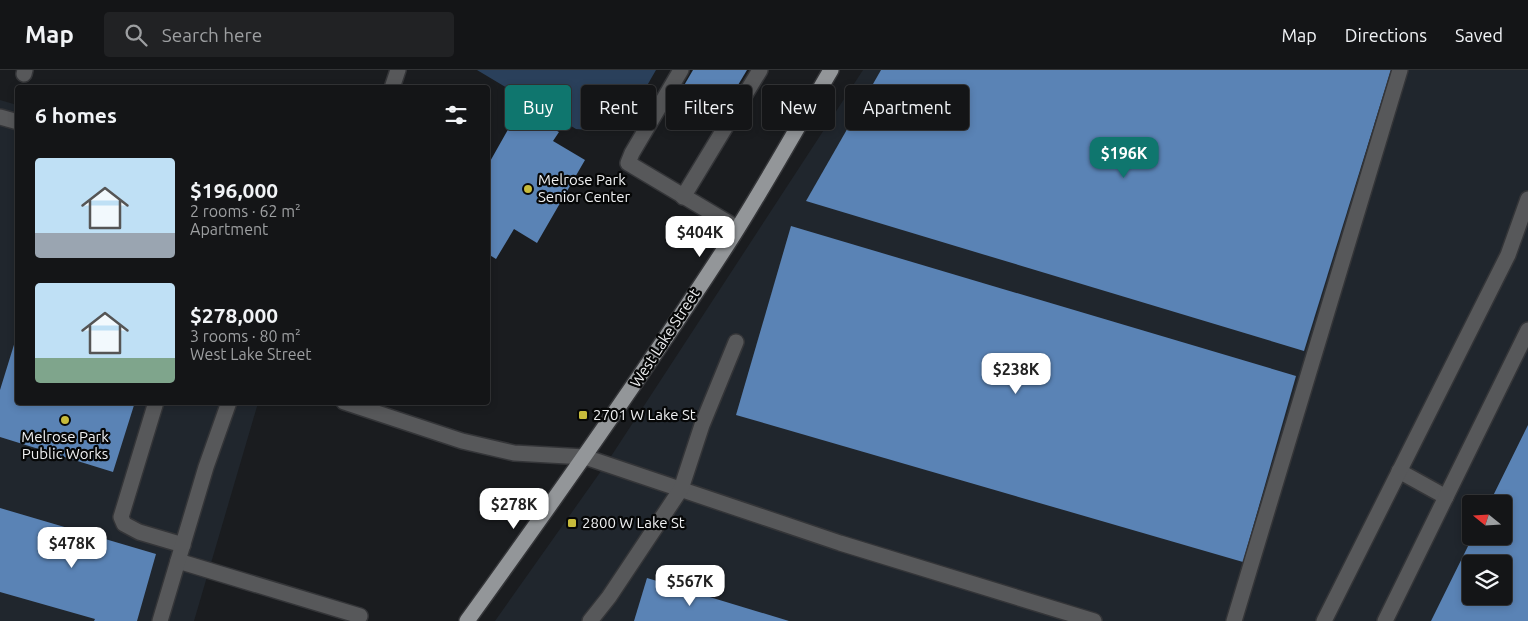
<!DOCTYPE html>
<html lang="en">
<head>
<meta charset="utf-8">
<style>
  body { margin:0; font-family:Ubuntu,sans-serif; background:#212224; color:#f1f3f6; height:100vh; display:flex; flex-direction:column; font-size:19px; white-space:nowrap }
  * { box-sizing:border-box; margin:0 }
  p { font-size:16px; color:#9d9fa1 }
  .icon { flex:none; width:28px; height:28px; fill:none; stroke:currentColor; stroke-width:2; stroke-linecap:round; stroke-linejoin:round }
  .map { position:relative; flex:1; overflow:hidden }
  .panel { position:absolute; left:15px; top:15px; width:475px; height:320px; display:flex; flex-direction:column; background:#141517; border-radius:5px; box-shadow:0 2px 8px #0003,0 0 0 1px #333436 }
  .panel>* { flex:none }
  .top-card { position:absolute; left:505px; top:15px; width:475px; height:45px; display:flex; gap:10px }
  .needle { width:32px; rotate:288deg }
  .fabs { position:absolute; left:1462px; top:425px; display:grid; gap:10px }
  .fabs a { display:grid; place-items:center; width:50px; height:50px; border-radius:5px; background:#141517; box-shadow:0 2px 8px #0003,0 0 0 1px #333436; font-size:25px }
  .price { position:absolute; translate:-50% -42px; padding:0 11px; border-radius:10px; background:#fff; color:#222; font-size:16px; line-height:32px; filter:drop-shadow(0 1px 2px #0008) }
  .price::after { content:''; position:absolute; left:50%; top:30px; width:15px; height:11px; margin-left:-8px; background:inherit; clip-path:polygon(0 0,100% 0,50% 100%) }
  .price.active { background:#0f766e; color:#fff }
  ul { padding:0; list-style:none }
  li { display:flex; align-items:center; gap:15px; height:125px; padding:0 20px }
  li span { display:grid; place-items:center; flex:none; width:140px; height:100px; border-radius:5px; color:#555 }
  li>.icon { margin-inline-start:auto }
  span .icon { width:60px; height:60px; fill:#fffc; stroke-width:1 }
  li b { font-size:21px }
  h2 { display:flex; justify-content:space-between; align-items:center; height:60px; padding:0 20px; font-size:21px }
  .pill { padding:0 18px; border-radius:5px; background:#141517; box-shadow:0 2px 8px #0003,0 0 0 1px #333436; font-size:18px; line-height:45px }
  .pill.active { background:#0f766e; color:#fff }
  header { display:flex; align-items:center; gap:30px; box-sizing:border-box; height:70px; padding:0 25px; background:#141517; border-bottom:1px solid #333436 }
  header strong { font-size:24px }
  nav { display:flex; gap:28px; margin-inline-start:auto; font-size:18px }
  .search { width:350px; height:45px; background:#212224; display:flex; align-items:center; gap:12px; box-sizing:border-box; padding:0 18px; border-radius:5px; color:#9d9fa1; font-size:19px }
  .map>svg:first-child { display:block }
  .built { fill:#20262d; fill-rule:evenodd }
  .green { fill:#2a405b }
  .building { fill:#5a83b5; fill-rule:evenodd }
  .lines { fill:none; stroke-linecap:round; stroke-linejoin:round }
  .minor-casing { stroke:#343538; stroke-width:18 }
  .major-casing { stroke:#343538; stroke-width:18 }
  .minor { stroke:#57585a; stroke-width:15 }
  .major { stroke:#939699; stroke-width:15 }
  .poi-dot { fill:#c7bb3b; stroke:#060707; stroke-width:2 }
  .labels { text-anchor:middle; stroke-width:4.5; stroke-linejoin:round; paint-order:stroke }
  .poi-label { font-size:15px; fill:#eff0f2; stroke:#060707; text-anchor:start }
  .street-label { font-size:15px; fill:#eff0f2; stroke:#060707 }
</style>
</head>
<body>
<header>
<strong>Map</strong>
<div class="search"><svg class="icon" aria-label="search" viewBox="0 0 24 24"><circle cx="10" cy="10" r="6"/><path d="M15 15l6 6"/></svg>Search here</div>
<nav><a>Map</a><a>Directions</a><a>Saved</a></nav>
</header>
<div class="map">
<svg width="1528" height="551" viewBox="0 0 1528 551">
  <rect width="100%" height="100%" fill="#1a1c1f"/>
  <g class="built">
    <path d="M863 0H1528V551H495L606 394ZM1471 434H1504V466H1471ZM1471 494H1504V526H1471Z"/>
    <polygon points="0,30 17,35 18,332 258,333 194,551 0,551"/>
  </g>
  <path class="green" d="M477 0H656C634 37 626 65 576 59Z"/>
  <g class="building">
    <polygon points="693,0 747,0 711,60 672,36"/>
    <polygon points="881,0 1391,0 1304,281 806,131"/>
    <polygon points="514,49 532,60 538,51 559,62 553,71 585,90 537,173 514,159 496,189 488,184 488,95"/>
    <polygon points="791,156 1296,306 1243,492 736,345"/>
    <polygon points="17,265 18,332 135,332 113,402 0,367 0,320"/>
    <path d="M1528 355V551H1431L1473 466H1504V434H1489ZM1471 494H1504V526H1471Z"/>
    <polygon points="0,438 156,484 137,551 94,551 95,549 0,522"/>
    <polygon points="647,508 789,551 634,551"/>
  </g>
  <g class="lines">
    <defs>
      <g id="minor">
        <polyline points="681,0 632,83 628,93 737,158"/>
        <polyline points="24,4 25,0"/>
        <polyline points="392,18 398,0"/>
        <polyline points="0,47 18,52"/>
        <polyline points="683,127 760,0"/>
        <polyline points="156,332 121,447 124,454 139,462 183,475"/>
        <polyline points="344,332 462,371 514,383 585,387 840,473 1094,551"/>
        <polyline points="1399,401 1446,427"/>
        <polyline points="178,491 360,546"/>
        <polyline points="160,551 206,397 229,332"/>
        <polyline points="590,551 609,527 681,419 702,355 736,272"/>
        <polyline points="1234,551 1400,0"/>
        <polyline points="1324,551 1508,185 1528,129"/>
        <polyline points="1385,551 1528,260"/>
      </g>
      <path id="major" d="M467 551C558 425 647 299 731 169 766 114 798 56 831 0"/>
    </defs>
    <use href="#minor" class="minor-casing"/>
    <use href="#major" class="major-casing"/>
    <use href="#minor" class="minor"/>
    <use href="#major" class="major"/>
  </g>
  <g class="poi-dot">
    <circle cx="528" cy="119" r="5"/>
    <rect x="578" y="340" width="10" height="10" rx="2.5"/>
    <circle cx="65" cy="350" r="5"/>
    <rect x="567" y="448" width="10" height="10" rx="2.5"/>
  </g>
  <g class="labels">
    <g class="poi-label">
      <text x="538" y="115">Melrose Park<tspan x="538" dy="17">Senior Center</tspan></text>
      <text x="593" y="350">2701 W Lake St</text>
      <text x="65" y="372" text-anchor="middle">Melrose Park<tspan x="65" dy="17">Public Works</tspan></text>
      <text x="582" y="458">2800 W Lake St</text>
    </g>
    <g class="street-label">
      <text transform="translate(665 268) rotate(-57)" y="5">West Lake Street</text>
    </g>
  </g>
</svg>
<div class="fabs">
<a><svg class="needle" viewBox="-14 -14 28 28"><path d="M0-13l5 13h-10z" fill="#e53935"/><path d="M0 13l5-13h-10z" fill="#9d9fa1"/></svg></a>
<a><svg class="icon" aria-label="layers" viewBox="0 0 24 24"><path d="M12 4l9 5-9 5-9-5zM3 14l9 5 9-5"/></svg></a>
</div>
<b class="price active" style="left:1124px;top:109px">$196K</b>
<b class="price" style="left:700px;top:188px">$404K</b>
<b class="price" style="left:1016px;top:325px">$238K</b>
<b class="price" style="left:514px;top:460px">$278K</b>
<b class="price" style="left:72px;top:499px">$478K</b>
<b class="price" style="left:690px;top:537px">$567K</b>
<div class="top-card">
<a class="pill active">Buy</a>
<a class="pill">Rent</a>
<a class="pill">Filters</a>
<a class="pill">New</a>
<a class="pill">Apartment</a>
</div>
<section class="panel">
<h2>6 homes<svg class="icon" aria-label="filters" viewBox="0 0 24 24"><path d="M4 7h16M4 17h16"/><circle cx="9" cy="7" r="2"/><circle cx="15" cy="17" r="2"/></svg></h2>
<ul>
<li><span style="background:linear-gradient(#bfe0f5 75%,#9aa5b1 0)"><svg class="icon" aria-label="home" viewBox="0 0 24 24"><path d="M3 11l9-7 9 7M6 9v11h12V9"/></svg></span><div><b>$196,000</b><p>2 rooms · 62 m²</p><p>Apartment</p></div></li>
<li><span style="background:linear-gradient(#bfe0f5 75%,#7fa58c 0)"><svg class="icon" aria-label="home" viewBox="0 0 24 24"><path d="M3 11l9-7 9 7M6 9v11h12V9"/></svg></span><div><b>$278,000</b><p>3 rooms · 80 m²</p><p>West Lake Street</p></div></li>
</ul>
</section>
</div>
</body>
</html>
